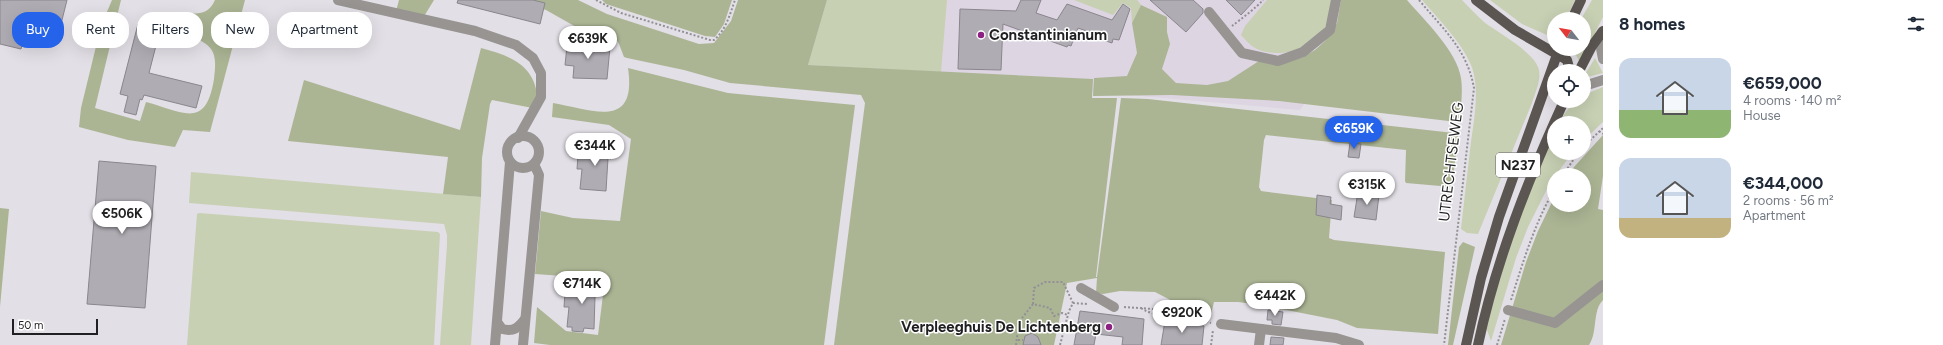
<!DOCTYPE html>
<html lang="en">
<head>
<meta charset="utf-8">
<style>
  body { margin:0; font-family:Figtree,sans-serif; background:#f6f6f7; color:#1f2937; height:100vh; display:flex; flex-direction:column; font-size:15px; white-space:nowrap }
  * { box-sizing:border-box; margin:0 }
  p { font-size:13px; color:#747a83 }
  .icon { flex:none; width:22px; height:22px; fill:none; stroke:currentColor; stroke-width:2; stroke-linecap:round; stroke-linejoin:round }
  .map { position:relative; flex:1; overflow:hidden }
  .drawer { display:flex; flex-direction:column; background:#fff; width:340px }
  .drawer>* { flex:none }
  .hud { position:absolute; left:12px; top:12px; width:380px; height:36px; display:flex; gap:8px }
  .needle { width:26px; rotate:301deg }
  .fabs { position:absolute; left:1547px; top:12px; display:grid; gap:8px }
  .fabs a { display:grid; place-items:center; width:44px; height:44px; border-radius:50%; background:#fff; box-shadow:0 4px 16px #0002; font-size:20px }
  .scale { position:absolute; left:12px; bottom:10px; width:86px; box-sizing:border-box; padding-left:4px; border:2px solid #201f21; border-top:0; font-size:11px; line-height:14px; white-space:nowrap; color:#201f21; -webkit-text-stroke:3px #fff; paint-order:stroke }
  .price { position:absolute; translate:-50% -34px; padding:0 9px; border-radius:14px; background:#fff; color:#222; font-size:13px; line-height:26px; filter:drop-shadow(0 1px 2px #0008) }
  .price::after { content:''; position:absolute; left:50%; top:24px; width:12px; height:9px; margin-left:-6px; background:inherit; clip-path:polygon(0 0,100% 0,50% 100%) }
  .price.on { background:#2563eb; color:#fff }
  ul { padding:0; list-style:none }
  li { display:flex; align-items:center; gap:12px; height:100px; padding:0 16px }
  li span { display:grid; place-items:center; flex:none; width:112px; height:80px; border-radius:12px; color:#555 }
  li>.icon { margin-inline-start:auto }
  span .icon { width:48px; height:48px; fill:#fffc; stroke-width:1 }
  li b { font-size:17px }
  h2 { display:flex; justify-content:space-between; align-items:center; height:48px; padding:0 16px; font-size:17px }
  .tag { padding:0 14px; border-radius:16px; background:#fff; box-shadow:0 4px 16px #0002; font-size:14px; line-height:36px }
  .tag.on { background:#2563eb; color:#fff }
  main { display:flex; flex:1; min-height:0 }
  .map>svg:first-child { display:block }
  .built { fill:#ded5e3 }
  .green { fill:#c7d0b3 }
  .forest { fill:#abb594 }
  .building { fill:#afacb3; stroke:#8a868d }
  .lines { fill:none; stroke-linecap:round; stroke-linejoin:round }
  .path { stroke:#939095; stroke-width:2; stroke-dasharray:2 2; stroke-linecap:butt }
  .minor { stroke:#979492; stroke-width:10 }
  .major { stroke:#5b5652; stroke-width:10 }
  .poi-dot { fill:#8d2083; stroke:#fff; stroke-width:1.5 }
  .labels { text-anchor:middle; stroke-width:3; stroke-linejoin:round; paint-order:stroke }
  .shield { fill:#fff; stroke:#636264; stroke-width:1 }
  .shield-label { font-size:14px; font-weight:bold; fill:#201f21 }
  .poi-label { font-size:15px; font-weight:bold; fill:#201f21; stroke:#fff; text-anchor:start }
  .street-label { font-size:15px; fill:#201f21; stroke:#fff }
</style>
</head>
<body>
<main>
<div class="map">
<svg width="1603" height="345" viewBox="0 0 1603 345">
  <rect width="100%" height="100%" fill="#e3dfe6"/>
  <polygon class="built" points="821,0 1378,0 1300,110 1105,93 802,74"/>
  <g class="green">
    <polygon points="827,0 947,0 941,72 808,65"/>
    <polygon points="1074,0 1137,0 1141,5 1132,23 1131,8 1123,3 1113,15"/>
    <path d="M1267 0H1334C1331 11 1329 23 1322 32 1308 52 1272 60 1252 46 1248 43 1245 39 1241 35L1245 26Z"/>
    <path d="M1422 0H1462C1469 7 1476 15 1484 22 1498 33 1535 52 1539 70 1541 81 1535 93 1532 103L1478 234 1467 233 1461 229C1464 202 1467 176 1470 150 1473 125 1481 89 1471 65 1460 40 1439 20 1422 0Z"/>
    <polygon points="1490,0 1575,0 1566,19 1554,19 1554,38 1522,24"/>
    <polygon points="1592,0 1603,0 1603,17 1580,63 1573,49 1584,49 1584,19 1581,19"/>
    <polygon points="1595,58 1603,73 1584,78 1584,76"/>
    <polygon points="1603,87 1603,122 1584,140 1584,123 1559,123 1565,113 1575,101 1584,101 1584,95"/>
    <polygon points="1554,133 1554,153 1572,153 1556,175 1554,175 1528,227 1516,258 1491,341 1486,327 1513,232"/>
    <polygon points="191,172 481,197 471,345 440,345 447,245 447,235 444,224 189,203"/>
    <polygon points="199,213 438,232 440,234 434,345 187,345 197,214"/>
  </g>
  <g class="forest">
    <path d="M112 0H121L95 108 140 121 146 102C183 112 206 130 214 79 215 70 217 57 211 49 203 38 185 36 175 26L178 12C194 13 207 18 215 0H245L210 132 183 130 175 147 128 140 79 127 81 108 101 26Z"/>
    <polygon points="399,0 434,0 423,18 396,11"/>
    <polygon points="512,0 578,0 607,14 699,44 714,43 731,21 738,0 827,0 808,65 1093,79 1092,98 1117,98 1096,277 1091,277 1097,277 1121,98 1148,99 1454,133 1458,136 1452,187 1406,183 1405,181 1406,150 1266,135 1264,140 1259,187 1261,191 1332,200 1329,238 1334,240 1445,252 1438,334 1357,328 1337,320 1261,305 1238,302 1214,302 1211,314 1180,305 1155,292 1120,291 1103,294 1096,293 1097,278 1067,283 1054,345 834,345 865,103 861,95 730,83 684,70 627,58 624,57 619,44 615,37 602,32 585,32 546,10"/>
    <polygon points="602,0 732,0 724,24 715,37 705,36 606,4"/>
    <path d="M1341 0H1407C1424 20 1457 51 1461 78 1463 91 1461 105 1460 118L1457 122 1279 101 1172 95 1093 96 1094 78 1127 76 1137 53 1132 23 1141 5 1167 17V32L1170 44 1162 69 1176 83 1207 85 1228 81 1259 61 1301 58 1315 50 1325 41 1337 23Z"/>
    <path d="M481 48C516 57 539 68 538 109L492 100 490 104 482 158 481 197 443 194 448 157 288 141 304 80 460 130Z"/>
    <path d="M628 68 728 93 855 105 824 345H550L534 343 537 307 566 331 598 335 605 279 535 274 541 211 573 218 620 221 631 139 609 125 552 117 553 103C593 110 637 130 628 68Z"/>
    <path d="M1603 135V176L1598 209 1603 210V300C1592 311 1598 332 1589 345H1501L1526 262 1538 231 1554 198V205H1584V175H1568L1574 167Z"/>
    <polygon points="0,208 9,209 0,307"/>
    <polygon points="1463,242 1475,247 1453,345 1448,345 1459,247"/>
  </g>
  <g class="building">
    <polygon points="0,0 67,0 57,40 31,34 30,36 25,35 21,49 0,44"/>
    <polygon points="458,0 533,0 545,3 540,24 457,3"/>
    <polygon points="1021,0 1041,0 1036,13 1057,20 1067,4 1112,20 1123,4 1130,9 1119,40 1113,39 1112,43 1100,39 1101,36 1078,28 1071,46 1068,45 1067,47 1003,24 1001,70 958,69 960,9 1016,11"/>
    <polygon points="1150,0 1193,0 1203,9 1203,13 1186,32"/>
    <polygon points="1226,0 1255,0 1241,15"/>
    <polygon points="138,24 160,30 149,73 202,86 196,108 144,95 142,100 140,99 136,115 124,112 128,96 120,94"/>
    <polygon points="573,41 602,44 602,47 610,47 607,79 573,78 574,66 565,65 567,46 573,47"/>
    <polygon points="589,143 613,145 611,159 608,158 606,191 580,189 582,169 577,169 578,155 583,156 584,149 589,149"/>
    <polygon points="1350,143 1361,144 1359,158 1348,157"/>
    <polygon points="99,161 156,166 145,308 87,304"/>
    <polygon points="1358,192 1379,195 1376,220 1354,217"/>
    <polygon points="1317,195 1331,197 1330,204 1342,206 1341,220 1316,215"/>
    <polygon points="576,280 600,282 599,296 595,296 594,329 584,328 583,332 572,331 572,327 567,327 569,307 564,307 565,293 571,293 571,287 576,287"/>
    <polygon points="1268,310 1283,312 1281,325 1272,324 1272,320 1267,320"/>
    <polygon points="1080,311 1144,319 1142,345 1122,345 1123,337 1096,334 1094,345 1074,345"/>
    <polygon points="1165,321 1204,326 1202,345 1161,345"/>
    <polygon points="1032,333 1038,337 1041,345 1023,345 1025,336"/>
    <polygon points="1271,337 1284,338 1283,345 1270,345"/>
  </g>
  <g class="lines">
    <g class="path">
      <path d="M596 0 621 13 710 40H714C726 30 730 14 735 0"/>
      <path d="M1419 0C1443 29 1467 49 1474 88L1444 345"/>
      <path d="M1232 26C1241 19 1256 8 1263 0"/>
      <polyline points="1599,131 1603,134"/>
      <polyline points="1584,146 1603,128"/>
      <polyline points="1563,175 1578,153"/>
      <path d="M1511 300C1523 262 1534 225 1554 190"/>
      <polyline points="1033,304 1034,288 1045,282 1063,282 1073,303"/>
      <polyline points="1124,307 1168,310 1211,323"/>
      <path d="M1141 308C1152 315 1162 316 1175 313"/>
      <polyline points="1018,340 1023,340"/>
      <polyline points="1016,345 1019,322 1033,304 1050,308 1054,316 1062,313 1068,315"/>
      <polyline points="1060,345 1069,311 1073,303 1088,304"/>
      <polyline points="1211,345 1213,330"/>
      <polyline points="1497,345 1505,319"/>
    </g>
    <g class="minor">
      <polyline points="338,0 475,31 516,45 533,58 541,73 541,97 518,138"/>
      <polyline points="1209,12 1242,53 1278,61 1303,52 1330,30 1336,0"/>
      <polyline points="1602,32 1600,43 1603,59"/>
      <polyline points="1584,86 1603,80"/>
      <circle cx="523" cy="152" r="16"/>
      <polyline points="1081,288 1114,307"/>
      <polyline points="1508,310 1555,323 1603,285"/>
      <path d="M497 322 502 329C514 332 518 328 525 319"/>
      <polyline points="1221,324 1336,338 1359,345"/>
      <polyline points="495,345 510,162"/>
      <polyline points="523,345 539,175 534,164"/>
      <polyline points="1259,345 1261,329"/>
    </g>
    <g class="major">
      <polyline points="1476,0 1515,30 1567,60 1570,71"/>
      <polyline points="1572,19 1581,0"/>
      <polyline points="1579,71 1592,46 1603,31"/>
      <polyline points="1466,345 1481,278 1499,217 1559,49"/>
      <path d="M1478 345C1496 260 1528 180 1564 101"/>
    </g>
  </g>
  <g class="poi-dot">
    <circle cx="981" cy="35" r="4"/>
    <circle cx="1109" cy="327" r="4"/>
  </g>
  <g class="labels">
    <rect class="shield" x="1496" y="153" width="44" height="24" rx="3"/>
    <g class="shield-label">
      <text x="1518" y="170">N237</text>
    </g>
    <g class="poi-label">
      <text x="989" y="40">Constantinianum</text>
      <text x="1101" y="332" text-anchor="end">Verpleeghuis De Lichtenberg</text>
    </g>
    <g class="street-label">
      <text transform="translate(1451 162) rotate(-83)" y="5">UTRECHTSEWEG</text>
    </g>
  </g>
</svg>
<div class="fabs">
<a><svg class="needle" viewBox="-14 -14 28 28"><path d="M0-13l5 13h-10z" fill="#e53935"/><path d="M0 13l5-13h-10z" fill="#747a83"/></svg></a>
<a><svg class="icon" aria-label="locate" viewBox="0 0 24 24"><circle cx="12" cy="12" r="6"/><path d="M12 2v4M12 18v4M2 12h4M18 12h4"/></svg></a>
<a>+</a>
<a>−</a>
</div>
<div class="scale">50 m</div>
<b class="price" style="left:588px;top:60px">€639K</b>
<b class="price on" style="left:1354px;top:150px">€659K</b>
<b class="price" style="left:595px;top:167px">€344K</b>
<b class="price" style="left:1367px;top:206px">€315K</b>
<b class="price" style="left:122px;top:235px">€506K</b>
<b class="price" style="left:582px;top:305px">€714K</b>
<b class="price" style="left:1275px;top:317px">€442K</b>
<b class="price" style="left:1182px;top:334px">€920K</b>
<div class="hud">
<a class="tag on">Buy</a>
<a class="tag">Rent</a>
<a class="tag">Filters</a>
<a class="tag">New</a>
<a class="tag">Apartment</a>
</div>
</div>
<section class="drawer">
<h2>8 homes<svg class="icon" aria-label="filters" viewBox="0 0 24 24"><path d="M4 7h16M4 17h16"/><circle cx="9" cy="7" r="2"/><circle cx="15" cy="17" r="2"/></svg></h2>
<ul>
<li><span style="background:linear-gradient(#c9d6e8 65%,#8fb573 0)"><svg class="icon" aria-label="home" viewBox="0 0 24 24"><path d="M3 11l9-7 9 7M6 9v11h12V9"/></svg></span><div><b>€659,000</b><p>4 rooms · 140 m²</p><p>House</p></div></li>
<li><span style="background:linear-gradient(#c9d6e8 75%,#c2b280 0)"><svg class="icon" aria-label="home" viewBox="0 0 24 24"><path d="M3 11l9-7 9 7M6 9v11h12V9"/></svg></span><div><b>€344,000</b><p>2 rooms · 56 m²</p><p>Apartment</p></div></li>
</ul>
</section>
</main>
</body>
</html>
